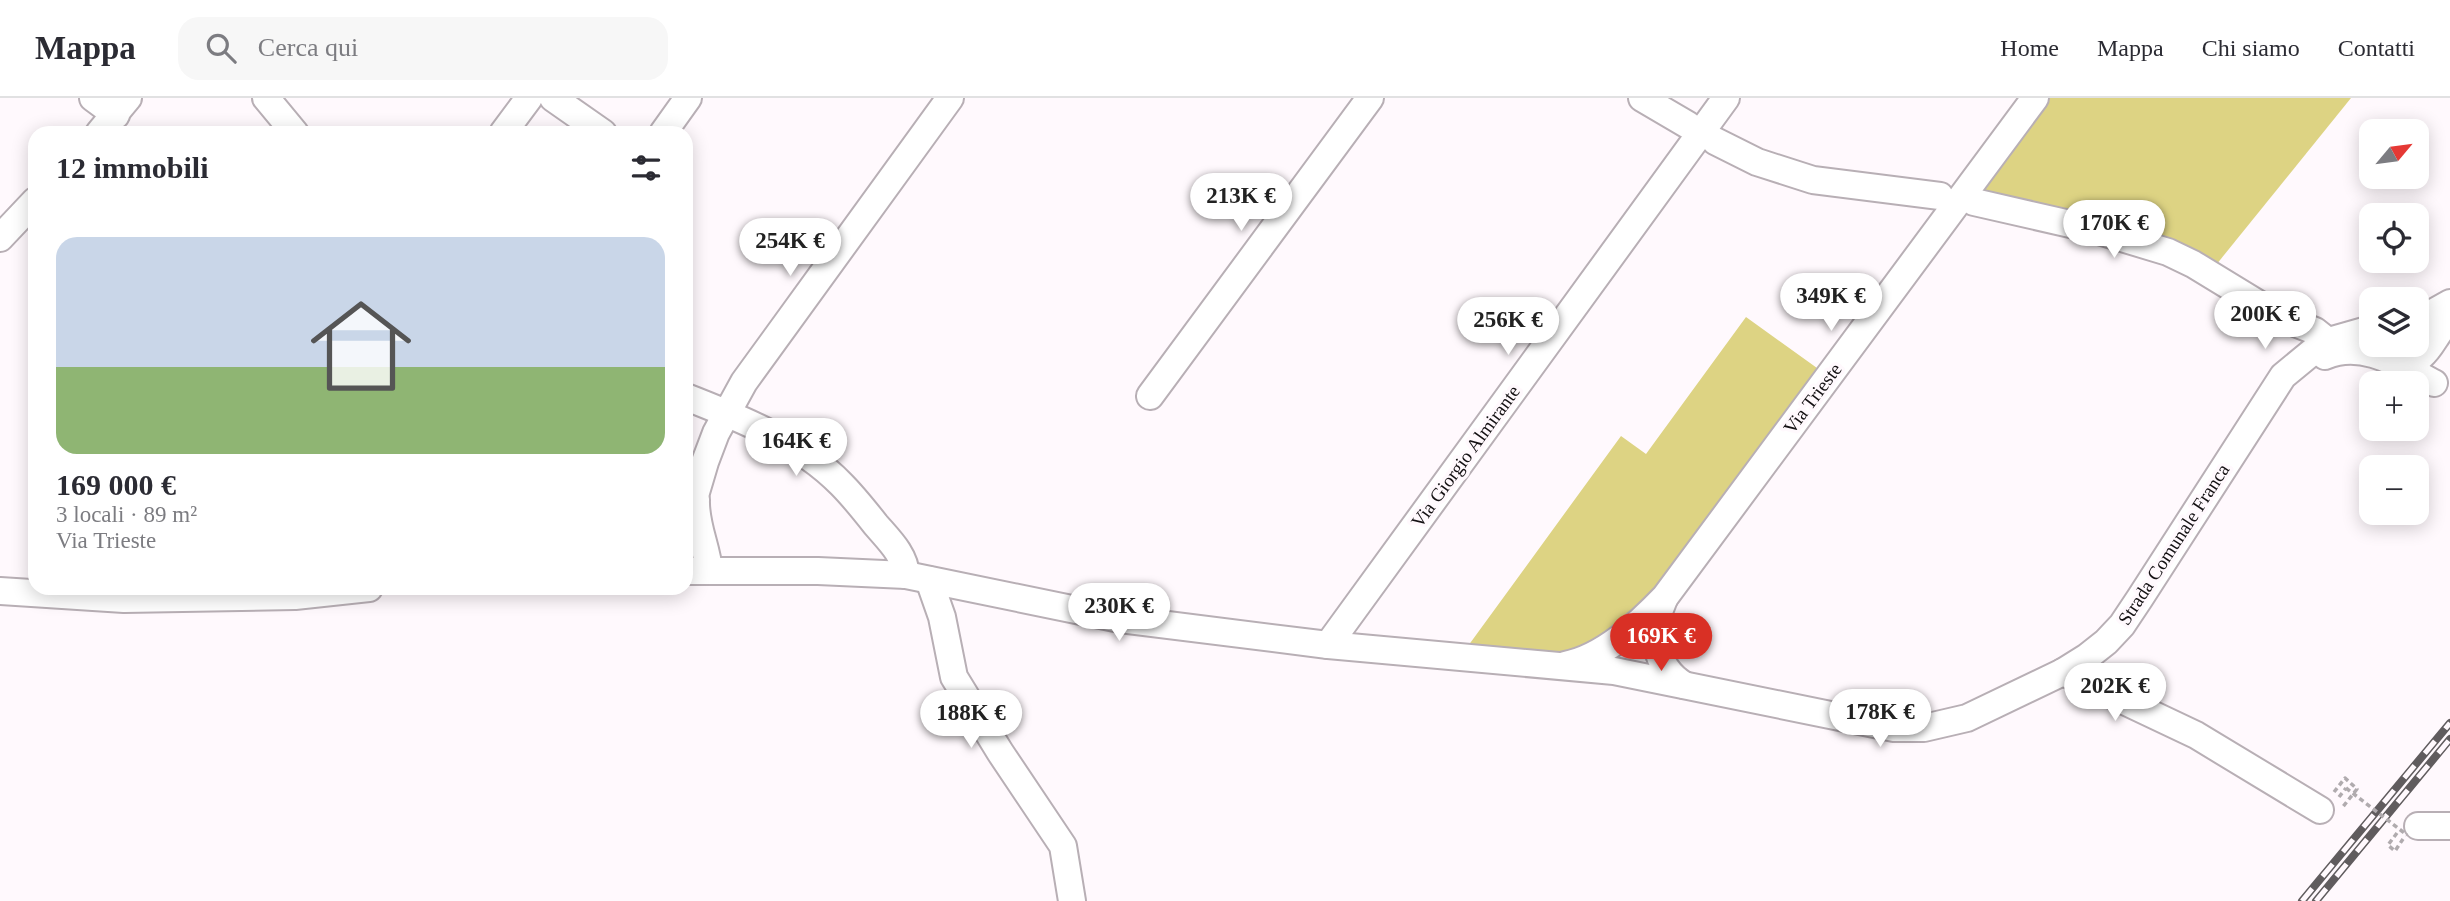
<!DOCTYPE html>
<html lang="it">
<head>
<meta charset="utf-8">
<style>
  body { margin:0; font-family:"Times New Roman",serif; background:#f7f7f7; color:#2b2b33; height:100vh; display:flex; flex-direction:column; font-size:26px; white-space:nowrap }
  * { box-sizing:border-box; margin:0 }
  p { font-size:23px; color:#7c7c81 }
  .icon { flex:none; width:38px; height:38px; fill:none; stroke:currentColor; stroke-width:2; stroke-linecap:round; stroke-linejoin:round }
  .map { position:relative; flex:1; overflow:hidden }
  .side { position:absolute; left:28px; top:28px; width:665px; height:469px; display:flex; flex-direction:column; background:#fff; border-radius:21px; box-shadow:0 4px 18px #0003 }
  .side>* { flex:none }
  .needle { width:46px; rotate:61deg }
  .tools { position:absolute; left:2359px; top:21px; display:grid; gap:14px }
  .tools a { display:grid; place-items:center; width:70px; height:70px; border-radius:14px; background:#fff; box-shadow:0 4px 18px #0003; font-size:35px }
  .price { position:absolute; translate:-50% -60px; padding:0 16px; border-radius:24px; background:#fff; color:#222; font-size:23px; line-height:46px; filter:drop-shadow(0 2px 4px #0008) }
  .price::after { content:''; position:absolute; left:50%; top:42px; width:21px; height:16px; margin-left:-10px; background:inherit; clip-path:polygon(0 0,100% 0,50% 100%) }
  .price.current { background:#d93025; color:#fff }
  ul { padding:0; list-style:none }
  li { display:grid; align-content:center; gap:14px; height:371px; padding:0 28px }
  li span { display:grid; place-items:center; height:217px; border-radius:21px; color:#555 }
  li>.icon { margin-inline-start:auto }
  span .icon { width:126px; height:126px; fill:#fffc; stroke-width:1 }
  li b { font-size:30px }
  h2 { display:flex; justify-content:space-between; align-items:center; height:84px; padding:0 28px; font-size:30px }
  header { display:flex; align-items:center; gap:42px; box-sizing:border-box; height:98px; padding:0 35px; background:#fff; border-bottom:2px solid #e1e1e2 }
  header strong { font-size:33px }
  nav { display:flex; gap:38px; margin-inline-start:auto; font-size:24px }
  .search { width:490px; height:63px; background:#f7f7f7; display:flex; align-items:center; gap:18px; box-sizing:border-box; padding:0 24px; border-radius:21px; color:#7c7c81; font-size:26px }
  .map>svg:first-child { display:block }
  .green { fill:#ddd383 }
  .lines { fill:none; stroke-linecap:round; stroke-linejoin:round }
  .minor-casing { stroke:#b8afb5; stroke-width:30 }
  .path { stroke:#b0abae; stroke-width:3.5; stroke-dasharray:5 3.5; stroke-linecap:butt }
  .minor { stroke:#fff; stroke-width:26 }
  .rail-casing { stroke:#605c5e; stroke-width:8 }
  .rail { stroke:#fff9fd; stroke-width:5; stroke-dasharray:16; stroke-linecap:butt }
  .path-bridge { stroke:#b0abae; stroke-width:3.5; stroke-dasharray:5 3.5; stroke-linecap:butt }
  .labels { text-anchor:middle; stroke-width:7; stroke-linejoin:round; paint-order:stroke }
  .street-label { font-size:19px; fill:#141113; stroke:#fff9fd }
</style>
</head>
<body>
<header>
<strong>Mappa</strong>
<div class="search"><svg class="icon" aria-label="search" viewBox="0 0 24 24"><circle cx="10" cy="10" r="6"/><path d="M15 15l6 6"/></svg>Cerca qui</div>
<nav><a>Home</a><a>Mappa</a><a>Chi siamo</a><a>Contatti</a></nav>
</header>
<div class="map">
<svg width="2450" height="803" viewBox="0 0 2450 803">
  <rect width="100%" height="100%" fill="#fff9fd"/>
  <g class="green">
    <polygon points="2048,0 2351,0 2216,167 1981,95"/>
    <polygon points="1746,219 1817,270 1658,489 1631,520 1582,550 1562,555 1468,548 1621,338 1646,356"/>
  </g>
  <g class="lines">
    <defs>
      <g id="minor">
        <polyline points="93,0 116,17"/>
        <polyline points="266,0 295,35"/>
        <polyline points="553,0 603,35"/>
        <polyline points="1642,0 1688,27"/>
        <polyline points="99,35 128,0"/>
        <polyline points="503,35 529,0"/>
        <polyline points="663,35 688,0"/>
        <polyline points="1715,43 1757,64 1813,82 1940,98"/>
        <polyline points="1974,104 2092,131 2168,154 2193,166 2280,219 2315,233 2339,252"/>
        <polyline points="0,140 35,103"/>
        <polyline points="2417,221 2425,219 2450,205"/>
        <path d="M2325 258C2363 241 2401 268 2434 285"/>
        <path d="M2398 265C2430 265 2430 240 2450 221"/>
        <polyline points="1150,298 1370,0"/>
        <path d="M686 299C740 320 800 344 841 386 854 399 865 413 876 427 889 442 905 457 906 477"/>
        <path d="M696 402C695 427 707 449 709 473"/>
        <polyline points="686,428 705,364 716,335 744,284 950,0"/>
        <polyline points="686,473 818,473 906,477 1120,521 1328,547 1614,573 1894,630 1924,630 1967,620 2063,574 2087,559 2106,544 2122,527 2140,500 2283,278 2317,250 2329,243 2371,231"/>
        <polyline points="929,482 942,519 954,579 1000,654 1063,748 1072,803"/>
        <polyline points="0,493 124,501 295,498 369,490"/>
        <path d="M1664 501C1650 531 1653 568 1684 587"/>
        <polyline points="1328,547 1726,0"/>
        <path d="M1565 567C1603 560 1639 526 1665 499L2035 0"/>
        <polyline points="2063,574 2196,637 2320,712"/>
        <polyline points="2418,728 2450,728"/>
      </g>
    </defs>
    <use href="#minor" class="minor-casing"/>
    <g class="path">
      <polyline points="2334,694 2345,680 2357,691 2342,710"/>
      <polyline points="2339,699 2346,690"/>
      <polyline points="2397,735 2388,747 2395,753 2403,741"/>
    </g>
    <use href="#minor" class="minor"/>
    <defs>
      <g id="rail">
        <polyline points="2302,803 2450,625"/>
        <polyline points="2316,803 2450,641"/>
      </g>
    </defs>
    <use href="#rail" class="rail-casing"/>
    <use href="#rail" class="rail"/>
    <polyline class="path-bridge" points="2346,690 2407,737"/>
  </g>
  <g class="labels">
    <g class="street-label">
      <text transform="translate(1812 300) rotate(-53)" y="7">Via Trieste</text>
      <text transform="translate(1465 358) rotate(-54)" y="7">Via Giorgio Almirante</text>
      <text transform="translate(2173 446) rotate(-57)" y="7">Strada Comunale Franca</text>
    </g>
  </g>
</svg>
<div class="tools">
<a><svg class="needle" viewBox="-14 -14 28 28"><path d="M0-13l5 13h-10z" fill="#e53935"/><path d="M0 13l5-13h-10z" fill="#7c7c81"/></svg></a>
<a><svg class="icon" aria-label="locate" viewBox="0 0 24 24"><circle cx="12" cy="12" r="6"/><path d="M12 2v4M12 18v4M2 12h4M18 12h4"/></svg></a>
<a><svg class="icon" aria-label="layers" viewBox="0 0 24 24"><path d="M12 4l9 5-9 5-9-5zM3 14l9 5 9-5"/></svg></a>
<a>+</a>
<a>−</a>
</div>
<b class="price" style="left:1241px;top:135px">213K €</b>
<b class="price" style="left:2114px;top:162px">170K €</b>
<b class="price" style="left:790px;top:180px">254K €</b>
<b class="price" style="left:1831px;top:235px">349K €</b>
<b class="price" style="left:2265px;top:253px">200K €</b>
<b class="price" style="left:1508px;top:259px">256K €</b>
<b class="price" style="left:796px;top:380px">164K €</b>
<b class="price" style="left:1119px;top:545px">230K €</b>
<b class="price current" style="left:1661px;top:575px">169K €</b>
<b class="price" style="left:2115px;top:625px">202K €</b>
<b class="price" style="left:1880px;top:651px">178K €</b>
<b class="price" style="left:971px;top:652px">188K €</b>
<section class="side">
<h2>12 immobili<svg class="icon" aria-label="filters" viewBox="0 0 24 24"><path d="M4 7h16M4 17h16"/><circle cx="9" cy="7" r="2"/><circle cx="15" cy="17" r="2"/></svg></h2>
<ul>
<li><span style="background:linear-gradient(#c9d6e8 60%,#8fb573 0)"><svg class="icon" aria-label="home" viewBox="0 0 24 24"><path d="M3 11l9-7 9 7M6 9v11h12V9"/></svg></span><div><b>169 000 €</b><p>3 locali · 89 m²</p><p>Via Trieste</p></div></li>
</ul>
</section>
</div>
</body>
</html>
